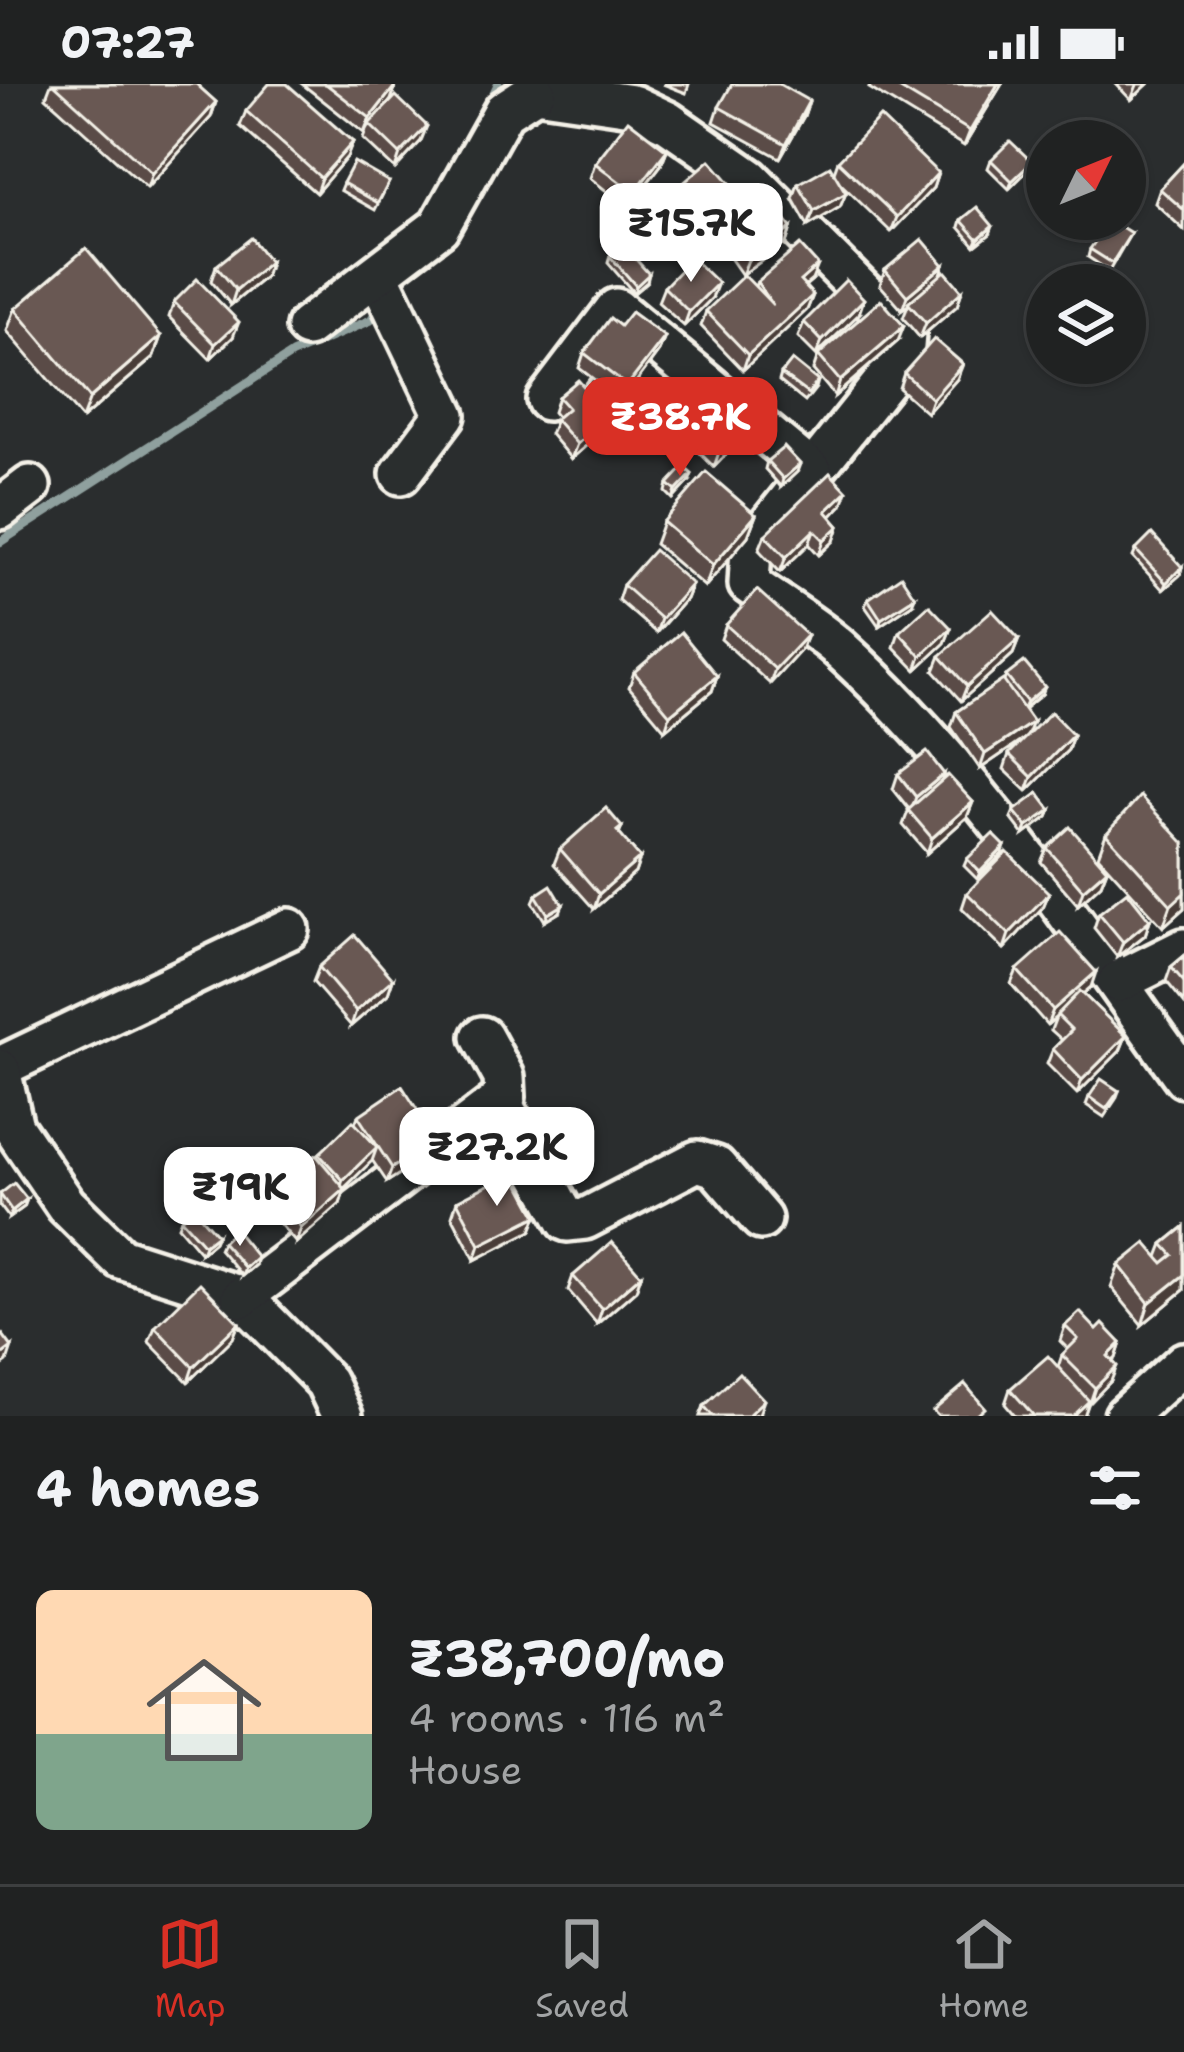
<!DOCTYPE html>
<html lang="en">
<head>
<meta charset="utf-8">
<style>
  body { margin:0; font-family:"Shantell Sans",sans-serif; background:#282a2a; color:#f1f3f6; height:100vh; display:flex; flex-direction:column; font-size:45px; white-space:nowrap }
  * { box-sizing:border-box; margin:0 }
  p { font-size:39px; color:#a2a4a5 }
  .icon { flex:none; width:66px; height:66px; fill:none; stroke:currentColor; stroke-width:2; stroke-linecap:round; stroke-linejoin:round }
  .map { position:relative; height:1332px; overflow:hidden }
  .sheet { display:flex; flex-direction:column; background:#202222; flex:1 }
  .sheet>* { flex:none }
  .needle { width:78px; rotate:47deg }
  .tools { position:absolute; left:1026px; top:36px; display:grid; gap:24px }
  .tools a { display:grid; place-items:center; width:120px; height:120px; border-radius:50%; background:#202222; box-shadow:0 3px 9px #0004,0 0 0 3px #3d3f40; font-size:60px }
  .price { position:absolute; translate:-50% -102px; padding:0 27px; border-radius:24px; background:#fff; color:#222; font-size:39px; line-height:78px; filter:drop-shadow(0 3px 6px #0008) }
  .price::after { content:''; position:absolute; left:50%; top:72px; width:36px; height:27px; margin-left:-18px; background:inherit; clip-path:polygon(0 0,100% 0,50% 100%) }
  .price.on { background:#d93025; color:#fff }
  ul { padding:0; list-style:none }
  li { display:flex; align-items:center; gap:36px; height:300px; padding:0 36px }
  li+li { border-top:3px solid #3d3f40 }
  li span { display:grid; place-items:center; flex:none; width:336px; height:240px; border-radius:18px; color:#555 }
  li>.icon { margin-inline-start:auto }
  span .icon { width:144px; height:144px; fill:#fffc; stroke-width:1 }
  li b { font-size:51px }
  h2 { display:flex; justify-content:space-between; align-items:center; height:144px; padding:0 36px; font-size:51px }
  .status { display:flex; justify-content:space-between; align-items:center; height:84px; padding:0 60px; background:#202222; direction:ltr }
  .status svg { height:33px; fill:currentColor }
  .tab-bar { display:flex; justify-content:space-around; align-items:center; height:168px; border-top:3px solid #3d3f40; background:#202222; font-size:33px; color:#a2a4a5 }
  .tab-bar a { display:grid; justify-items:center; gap:6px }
  .tab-bar .on { color:#d93025 }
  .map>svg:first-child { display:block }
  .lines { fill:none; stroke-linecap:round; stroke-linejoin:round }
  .stream { stroke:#8fa09e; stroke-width:9 }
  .minor-casing { stroke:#f4f1e8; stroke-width:48 }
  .minor { stroke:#2a2d2e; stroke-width:39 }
  .wall { fill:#5a4c47; stroke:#f4f1e8; stroke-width:3 }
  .shaded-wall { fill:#4a3e39; stroke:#f4f1e8; stroke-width:3 }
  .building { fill:#695852; stroke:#f4f1e8; stroke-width:3 }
</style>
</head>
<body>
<div class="status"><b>07:27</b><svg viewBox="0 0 49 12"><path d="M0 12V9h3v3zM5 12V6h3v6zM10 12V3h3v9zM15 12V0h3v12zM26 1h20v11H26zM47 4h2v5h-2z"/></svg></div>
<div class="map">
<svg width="1184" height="1332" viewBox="0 0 1184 1332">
  <rect width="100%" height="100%" fill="#2a2d2e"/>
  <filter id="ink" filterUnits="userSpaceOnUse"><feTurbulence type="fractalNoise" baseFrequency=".00833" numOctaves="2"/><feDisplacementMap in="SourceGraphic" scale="24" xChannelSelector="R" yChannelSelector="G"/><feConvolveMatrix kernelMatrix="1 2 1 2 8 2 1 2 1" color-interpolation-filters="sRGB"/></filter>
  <g filter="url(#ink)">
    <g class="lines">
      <g class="stream">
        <polyline points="488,22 498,0"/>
        <polyline points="0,458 292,270 371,236 380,221"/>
      </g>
      <defs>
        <g id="minor">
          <path d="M535 0V7L632 21 668 38 750 95 905 250 903 274 751 464 749 500C778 521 812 540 839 564 976 688 1077 844 1184 993"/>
          <polyline points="378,191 445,331 401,390"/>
          <polyline points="307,243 439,143 504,27 535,7"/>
          <polyline points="547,316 616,225 812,387"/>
          <polyline points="0,425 30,402"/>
          <polyline points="1118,898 1184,865"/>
          <polyline points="0,983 289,845"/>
          <polyline points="0,986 13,1043 66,1121 120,1174 242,1213 326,1298 342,1332"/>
          <polyline points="500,1017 567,1137 585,1135 697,1077 716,1083 761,1135"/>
          <polyline points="242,1213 505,1013 504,993 482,953"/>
          <polyline points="1125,1332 1184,1279"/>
        </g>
      </defs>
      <use href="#minor" class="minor-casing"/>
      <use href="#minor" class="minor"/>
    </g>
    <g class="wall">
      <polygon points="51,0 196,0 216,18 211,33 147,104 46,13"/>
      <polygon points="302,0 394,0 396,1 391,16 384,24 421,57 395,85 363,55 366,47 364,49"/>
      <polygon points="663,0 689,0 686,9"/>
      <polygon points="871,0 1002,0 964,62 869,4"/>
      <polygon points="1116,0 1148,0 1131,16"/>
      <polygon points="809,17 804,32 780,74 714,38 719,23"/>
      <polygon points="246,27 353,58 347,73 316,109 240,42"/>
      <polygon points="667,66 661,81 628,124 590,94 595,79"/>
      <polygon points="991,76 1029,85 1009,105 988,84"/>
      <polygon points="838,77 938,89 933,104 891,148 840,99 846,109 840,123 808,142 793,115 798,100 834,88"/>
      <polygon points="1184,79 1184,146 1155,119 1160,105"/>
      <polygon points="389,98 375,126 340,106 343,99"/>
      <polygon points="665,115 734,124 689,163 660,129"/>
      <polygon points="961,136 990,150 975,162 959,143"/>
      <polygon points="791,144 786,159 742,191 721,161 726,146"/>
      <polygon points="1131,149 1109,187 1088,173 1090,165"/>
      <polygon points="610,172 647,198 634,209 608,179"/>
      <polygon points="944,181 940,192 962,207 957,222 920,254 903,234 908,222 902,226 880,201 885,186"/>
      <polygon points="216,182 265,193 231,221 211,197"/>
      <polygon points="812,196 805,202 813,211 807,226 743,286 701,242 706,227 755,202 757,198"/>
      <polygon points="664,203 712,214 684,242 658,218"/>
      <polygon points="174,218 233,253 210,275 169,233"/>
      <polygon points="15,225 161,252 153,274 82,335 7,247"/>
      <polygon points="859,230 816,271 798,253 804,238"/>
      <polygon points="620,242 665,253 659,267 622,317 579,284 584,269"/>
      <polygon points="898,257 835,312 813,286 818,271"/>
      <polygon points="904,289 957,295 927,329 899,304"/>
      <polygon points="781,290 818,297 816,304 805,318 779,297"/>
      <polygon points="558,313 609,331 604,346 571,375 550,350 557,333 553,328"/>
      <polygon points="683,333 749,347 714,383 678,347"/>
      <polygon points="767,377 797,388 781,403 765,385"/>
      <polygon points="689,398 673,415 666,408 668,400"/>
      <polygon points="842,421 831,433 839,442 834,457 819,471 809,460 780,488 759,466 765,451"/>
      <polygon points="756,431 748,452 705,503 655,460 663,438"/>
      <polygon points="1136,466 1182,483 1180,491 1163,506 1133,473"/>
      <polygon points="692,500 686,515 656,549 618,516 623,501"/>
      <polygon points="868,515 912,520 879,542 865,522"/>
      <polygon points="726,541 807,551 801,566 770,600 721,555"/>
      <polygon points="951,544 945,559 916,586 894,563 899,548"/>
      <polygon points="1019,555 1013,570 961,617 934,587 940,572"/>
      <polygon points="634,588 717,592 712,607 665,646 629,603"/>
      <polygon points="1006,592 1042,610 1024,625 1028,652 1073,651 1068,666 1027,707 1004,685 1009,670 1024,655 980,685 951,643 956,628 1004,597"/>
      <polygon points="898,690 944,690 942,696 973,718 967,733 927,769 903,741 909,725 893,705"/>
      <polygon points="1051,726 1048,733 1024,751 1011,734 1014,727"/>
      <polygon points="622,743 619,750 640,774 635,789 594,825 554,780 560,765"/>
      <polygon points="1106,750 1184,759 1184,824 1163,843 1098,772"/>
      <polygon points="1005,762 1002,770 977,795 964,782 967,775"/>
      <polygon points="1047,764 1107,785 1101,800 1078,821 1041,778"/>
      <polygon points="967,809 1049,809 1043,823 1004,865 962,824"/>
      <polygon points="536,811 560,828 545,837 533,818"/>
      <polygon points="1099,829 1150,836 1145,851 1117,873 1094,844"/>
      <polygon points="1184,872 1184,919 1166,897 1171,883"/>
      <polygon points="319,883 393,895 388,910 351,942 313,898"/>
      <polygon points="1017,886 1091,903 1083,910 1126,952 1120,967 1077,1010 1047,980 1053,965 1062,956 1051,946 1056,933 1047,941 1011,900"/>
      <polygon points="1119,1007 1116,1015 1104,1033 1086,1021 1089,1013"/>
      <polygon points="358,1032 431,1070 387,1098 372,1076 345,1104 340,1120 296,1159 267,1125 272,1110 355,1039"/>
      <polygon points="0,1110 27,1115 24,1123 9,1134 0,1122"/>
      <polygon points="457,1117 531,1147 475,1176 452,1132"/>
      <polygon points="181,1135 217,1151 214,1158 201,1169 178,1142"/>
      <polygon points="1184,1143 1184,1206 1142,1241 1111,1203 1119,1181 1158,1173 1163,1160"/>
      <polygon points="222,1158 255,1181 242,1192 219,1165"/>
      <polygon points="641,1191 636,1206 597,1240 568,1206 573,1192"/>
      <polygon points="239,1239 233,1254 188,1298 149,1258 155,1243"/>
      <polygon points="1065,1242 1097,1246 1121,1259 1116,1274 1112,1277 1111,1297 1089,1318 1084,1332 1015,1332 1005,1320 1010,1305 1058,1283 1062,1271 1068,1265 1060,1257"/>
      <polygon points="704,1322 759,1330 757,1332 700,1332"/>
    </g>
    <g class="shaded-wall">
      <polygon points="998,0 1002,0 964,62 970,47"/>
      <polygon points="1138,0 1148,0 1131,16 1137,1"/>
      <polygon points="396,1 391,16 370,42 369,40 364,49 370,34"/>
      <polygon points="809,17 804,32 780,74 786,60"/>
      <polygon points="216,18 211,33 147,104 152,89"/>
      <polygon points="427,42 421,57 395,85 400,70"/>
      <polygon points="353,58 347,73 316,109 321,94"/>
      <polygon points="667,66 661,81 628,124 634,109"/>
      <polygon points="1032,78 1029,85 1009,105 1012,97"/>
      <polygon points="938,89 933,104 891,148 897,133"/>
      <polygon points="739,109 734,124 689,163 694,148"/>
      <polygon points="846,109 840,123 808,142 814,127"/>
      <polygon points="993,142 990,150 975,162 978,155"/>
      <polygon points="791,144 786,159 742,191 748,176"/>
      <polygon points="270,178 265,193 231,221 236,206"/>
      <polygon points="818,181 812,196 794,211 800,197"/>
      <polygon points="944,181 939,196 902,226 907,212"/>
      <polygon points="649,190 647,198 634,209 636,202"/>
      <polygon points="718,199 712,214 684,242 689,228"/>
      <polygon points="962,207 957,222 920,254 926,239"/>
      <polygon points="813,211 807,226 743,286 748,271"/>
      <polygon points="864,215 859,230 816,271 822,257"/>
      <polygon points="239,238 233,253 210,275 215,260"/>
      <polygon points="904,242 898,257 835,312 840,297"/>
      <polygon points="161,252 153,274 82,335 90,314"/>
      <polygon points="665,253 659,267 622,317 627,302"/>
      <polygon points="963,280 957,295 927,329 932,315"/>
      <polygon points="609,331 604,346 571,375 577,360"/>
      <polygon points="755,332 749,347 714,383 719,368"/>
      <polygon points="800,380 797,388 781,403 783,395"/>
      <polygon points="692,390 689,398 673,415 676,407"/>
      <polygon points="847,407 842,421 820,442 826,427"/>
      <polygon points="756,431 748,452 705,503 713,481"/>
      <polygon points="839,442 834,457 819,471 824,456"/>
      <polygon points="814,446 809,460 780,488 786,473"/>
      <polygon points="1182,483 1180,491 1163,506 1166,499"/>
      <polygon points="692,500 686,515 656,549 661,535"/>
      <polygon points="915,513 912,520 879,542 881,535"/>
      <polygon points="951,544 945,559 916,586 921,572"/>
      <polygon points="807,551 801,566 770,600 775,585"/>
      <polygon points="1019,555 1013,570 961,617 967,602"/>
      <polygon points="717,592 712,607 665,646 670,631"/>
      <polygon points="1045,603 1042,610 1024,625 1027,618"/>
      <polygon points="1033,638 1027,653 980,685 985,670"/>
      <polygon points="1073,651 1068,666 1027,707 1032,693"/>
      <polygon points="944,690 939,705 911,727 916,713"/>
      <polygon points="973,718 967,733 927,769 932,754"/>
      <polygon points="1051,726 1048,733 1024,751 1027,743"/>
      <polygon points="1005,762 1002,770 977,795 980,788"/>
      <polygon points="640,774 635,789 594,825 599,810"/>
      <polygon points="1107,785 1101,800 1078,821 1083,806"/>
      <polygon points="1049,809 1043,823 1004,865 1009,850"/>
      <polygon points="1184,809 1184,824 1163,843 1171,821"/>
      <polygon points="563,821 560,828 545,837 548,830"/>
      <polygon points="1150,836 1145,851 1117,873 1123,858"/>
      <polygon points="1096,888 1091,903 1047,941 1053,926"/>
      <polygon points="393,895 388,910 351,942 356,927"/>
      <polygon points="1126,952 1120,967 1077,1010 1082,996"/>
      <polygon points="436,1055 431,1070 387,1098 392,1084"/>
      <polygon points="377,1063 372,1077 338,1110 343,1096"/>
      <polygon points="345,1105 340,1120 296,1159 301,1144"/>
      <polygon points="27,1115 24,1123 9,1134 12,1127"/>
      <polygon points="537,1132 531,1147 475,1176 480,1161"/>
      <polygon points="217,1151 214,1158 201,1169 204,1161"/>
      <polygon points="257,1173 255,1181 242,1192 245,1184"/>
      <polygon points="641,1191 636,1206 597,1240 602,1225"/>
      <polygon points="1184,1191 1184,1206 1142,1241 1149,1219"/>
      <polygon points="239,1239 233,1254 188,1298 193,1283"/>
      <polygon points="1121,1259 1116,1274 1102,1287 1108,1272"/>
      <polygon points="12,1263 7,1278 0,1283 0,1272"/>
      <polygon points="1117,1282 1111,1297 1090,1319 1095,1304"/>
      <polygon points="764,1316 759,1330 747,1332"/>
      <polygon points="1089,1317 1084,1332 1073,1332"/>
    </g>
    <g class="building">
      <polygon points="54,0 196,0 216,18 152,89"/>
      <polygon points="269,0 287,0 353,58 321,94 246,27"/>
      <polygon points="326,0 394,0 396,1 370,34"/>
      <polygon points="732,0 779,0 809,17 786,60 719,23"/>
      <polygon points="892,0 998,0 970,47"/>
      <polygon points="396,12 427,42 400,70 369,40"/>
      <polygon points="880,33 938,89 897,133 838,77"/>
      <polygon points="628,36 667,66 634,109 595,79"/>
      <polygon points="1010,57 1032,78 1012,97 991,76"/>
      <polygon points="710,76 739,109 694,148 665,115"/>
      <polygon points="354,78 389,98 378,119 343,99"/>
      <polygon points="1184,79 1184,126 1160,105"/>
      <polygon points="830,82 846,109 814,127 798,100"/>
      <polygon points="770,114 791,144 748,176 726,146"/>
      <polygon points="977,123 993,142 978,155 961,136"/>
      <polygon points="1110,136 1131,149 1112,179 1090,165"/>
      <polygon points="251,154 270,178 236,206 216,182"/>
      <polygon points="922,155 944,181 907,212 885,186"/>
      <polygon points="623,161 649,190 636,202 610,172"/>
      <polygon points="800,161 818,181 800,197 813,211 748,271 706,227 744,191 773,221 757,198"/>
      <polygon points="86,164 161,252 90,314 15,225"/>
      <polygon points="692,174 718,199 689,228 664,203"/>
      <polygon points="945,187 962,207 926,239 908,219"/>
      <polygon points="197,195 239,238 215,260 174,218"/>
      <polygon points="846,196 864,215 822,257 804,238"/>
      <polygon points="881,216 904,242 840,297 818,271"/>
      <polygon points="631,228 665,253 627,302 584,269 610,234 620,242"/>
      <polygon points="934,255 963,280 932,315 904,289"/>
      <polygon points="792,276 818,297 808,310 781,290"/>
      <polygon points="578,296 609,331 577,360 555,335 568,324 558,313"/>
      <polygon points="719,296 755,332 719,368 683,333"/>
      <polygon points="784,363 800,380 783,395 767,377"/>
      <polygon points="684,383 692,390 676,407 668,400"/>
      <polygon points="706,388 756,431 713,481 663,438"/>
      <polygon points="830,389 847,407 826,427 839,442 824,456 814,446 786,473 765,451"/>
      <polygon points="1152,450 1182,483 1166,499 1136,466"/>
      <polygon points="654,466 692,500 661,535 623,501"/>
      <polygon points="901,492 915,513 881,535 868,515"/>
      <polygon points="757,506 807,551 775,585 726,541"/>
      <polygon points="929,521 951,544 921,572 899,548"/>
      <polygon points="992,526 1019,555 967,602 940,572"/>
      <polygon points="681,548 717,592 670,631 634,588"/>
      <polygon points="1024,578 1045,603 1027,618 1006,592"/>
      <polygon points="1003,596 1033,638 985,670 956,628"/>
      <polygon points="1051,628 1073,651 1032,693 1009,670"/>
      <polygon points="927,668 944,690 916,713 898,690"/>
      <polygon points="948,691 973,718 932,754 908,726"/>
      <polygon points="1038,709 1051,726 1027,743 1014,727"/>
      <polygon points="1140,712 1184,759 1184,809 1171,821 1106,750"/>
      <polygon points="606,724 622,743 617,747 640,774 599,810 560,765"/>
      <polygon points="1070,743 1107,785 1083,806 1047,764"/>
      <polygon points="993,750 1005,762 980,788 967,775"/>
      <polygon points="1007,768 1049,809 1009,850 967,809"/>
      <polygon points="551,801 563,821 548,830 536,811"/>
      <polygon points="1127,807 1150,836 1123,858 1099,829"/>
      <polygon points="1060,848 1096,888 1053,926 1017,886"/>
      <polygon points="355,851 393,895 356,927 319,883"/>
      <polygon points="1184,872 1184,898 1171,883"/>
      <polygon points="1080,907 1126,952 1082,996 1053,965 1072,946 1057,931"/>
      <polygon points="1101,995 1119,1007 1106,1025 1089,1013"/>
      <polygon points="402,1002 436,1055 392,1084 358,1032"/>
      <polygon points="353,1037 377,1063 343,1096 319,1070"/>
      <polygon points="316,1071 345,1105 301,1144 272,1110"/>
      <polygon points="513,1088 537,1132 480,1161 457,1117"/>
      <polygon points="14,1099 27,1115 12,1127 0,1110"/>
      <polygon points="193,1124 217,1151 204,1161 181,1135"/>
      <polygon points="1184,1143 1184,1191 1149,1219 1119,1181 1146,1159 1163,1179 1173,1171 1163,1160"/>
      <polygon points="235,1146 257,1173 245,1184 222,1158"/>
      <polygon points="612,1158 641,1191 602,1225 573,1192"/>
      <polygon points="200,1199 239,1239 193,1283 155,1243"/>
      <polygon points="1080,1228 1097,1246 1103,1240 1121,1259 1108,1272 1117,1282 1095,1304 1062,1271 1078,1255 1065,1242"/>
      <polygon points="0,1247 12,1263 0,1272"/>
      <polygon points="1048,1272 1089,1317 1073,1332 1034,1332 1010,1305"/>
      <polygon points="739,1289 764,1316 747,1332 713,1332 704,1322"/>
      <polygon points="965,1300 985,1324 976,1332 938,1332 933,1327"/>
    </g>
  </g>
</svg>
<div class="tools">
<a><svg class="needle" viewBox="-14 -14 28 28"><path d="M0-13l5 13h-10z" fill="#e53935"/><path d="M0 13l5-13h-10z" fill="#a2a4a5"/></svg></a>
<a><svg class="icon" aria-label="layers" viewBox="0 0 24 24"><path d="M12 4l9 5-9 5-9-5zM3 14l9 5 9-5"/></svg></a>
</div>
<b class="price" style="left:691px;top:201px">₹15.7K</b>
<b class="price on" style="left:680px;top:395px">₹38.7K</b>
<b class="price" style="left:497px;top:1125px">₹27.2K</b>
<b class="price" style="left:240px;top:1165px">₹19K</b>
</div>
<section class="sheet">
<h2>4 homes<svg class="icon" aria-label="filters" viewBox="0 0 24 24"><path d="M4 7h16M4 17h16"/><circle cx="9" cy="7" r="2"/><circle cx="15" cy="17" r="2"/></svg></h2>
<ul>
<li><span style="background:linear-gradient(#ffd9b3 60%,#7fa58c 0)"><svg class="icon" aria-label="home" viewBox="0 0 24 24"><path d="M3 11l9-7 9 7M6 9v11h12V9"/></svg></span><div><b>₹38,700/mo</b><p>4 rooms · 116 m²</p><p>House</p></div></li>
</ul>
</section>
<nav class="tab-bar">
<a class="on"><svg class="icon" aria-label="map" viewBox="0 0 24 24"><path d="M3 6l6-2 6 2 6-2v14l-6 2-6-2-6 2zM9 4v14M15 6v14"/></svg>Map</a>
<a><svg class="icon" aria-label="saved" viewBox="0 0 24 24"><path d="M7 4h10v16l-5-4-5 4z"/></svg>Saved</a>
<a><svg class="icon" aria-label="home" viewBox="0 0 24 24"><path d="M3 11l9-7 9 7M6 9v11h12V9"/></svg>Home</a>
</nav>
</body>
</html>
